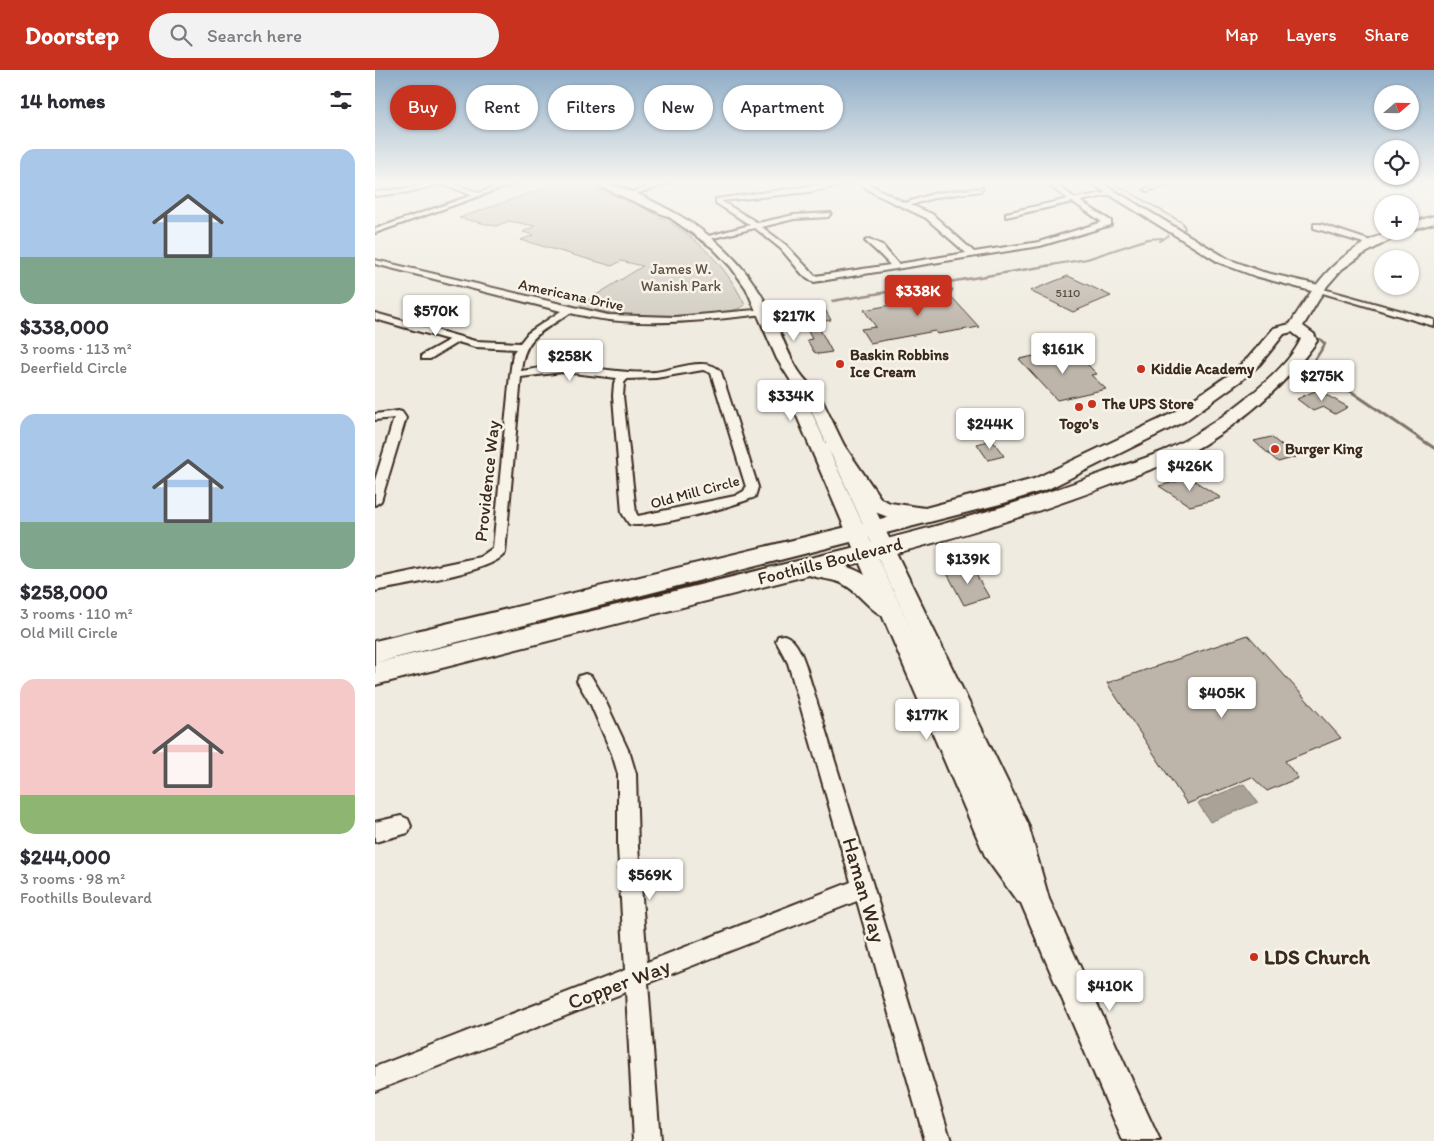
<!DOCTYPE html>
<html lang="en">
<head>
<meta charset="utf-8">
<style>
  body { margin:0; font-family:Itim,sans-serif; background:#f2f2f3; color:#2b2b33; height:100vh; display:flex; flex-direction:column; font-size:19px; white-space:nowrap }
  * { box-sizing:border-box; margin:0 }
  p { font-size:16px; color:#7c7c81 }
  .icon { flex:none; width:28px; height:28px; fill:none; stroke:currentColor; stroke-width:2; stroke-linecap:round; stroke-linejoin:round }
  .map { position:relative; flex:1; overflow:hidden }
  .side { display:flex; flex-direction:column; background:#fff; width:375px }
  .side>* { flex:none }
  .banner { position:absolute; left:15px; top:15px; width:475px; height:45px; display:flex; gap:10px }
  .needle { width:32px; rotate:70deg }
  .fabs { position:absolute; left:999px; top:15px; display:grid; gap:10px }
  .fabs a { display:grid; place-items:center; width:45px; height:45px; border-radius:50%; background:#fff; box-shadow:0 1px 4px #0004; font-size:25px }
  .price { position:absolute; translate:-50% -42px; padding:0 11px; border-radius:5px; background:#fff; color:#222; font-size:16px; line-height:32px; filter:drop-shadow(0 1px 2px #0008) }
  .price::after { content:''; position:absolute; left:50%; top:30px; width:15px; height:11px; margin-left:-8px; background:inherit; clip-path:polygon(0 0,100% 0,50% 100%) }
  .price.active { background:#c8321e; color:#fff }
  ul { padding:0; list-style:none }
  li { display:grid; align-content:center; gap:10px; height:265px; padding:0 20px }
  li span { display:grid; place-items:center; height:155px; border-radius:15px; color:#555 }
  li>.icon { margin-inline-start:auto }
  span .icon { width:90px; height:90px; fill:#fffc; stroke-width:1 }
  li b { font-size:21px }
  h2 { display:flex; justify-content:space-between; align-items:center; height:60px; padding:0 20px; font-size:21px }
  .tag { padding:0 18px; border-radius:22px; background:#fff; box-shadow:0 1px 4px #0004; font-size:18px; line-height:45px }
  .tag.active { background:#c8321e; color:#fff }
  header { display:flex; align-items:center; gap:30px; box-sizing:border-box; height:70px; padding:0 25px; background:#c8321e; color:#fff }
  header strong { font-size:24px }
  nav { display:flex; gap:28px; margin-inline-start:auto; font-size:18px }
  .search { width:350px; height:45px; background:#f2f2f3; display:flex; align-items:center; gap:12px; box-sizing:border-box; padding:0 18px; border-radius:28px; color:#7c7c81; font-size:19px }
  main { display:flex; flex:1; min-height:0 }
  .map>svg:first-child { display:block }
  .green { fill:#d1cbc0; stroke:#867a6f }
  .water { fill:#aaa296; stroke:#7e7266 }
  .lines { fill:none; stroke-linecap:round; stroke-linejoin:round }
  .stream-far2 { stroke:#7e7266; stroke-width:2 }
  .stream-far1 { stroke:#7e7266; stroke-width:2.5 }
  .stream { stroke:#7e7266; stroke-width:3 }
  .building { fill:#bdb5aa; stroke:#3b2a1e }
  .street-casing { stroke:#3b2a1e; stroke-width:4 }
  .secondary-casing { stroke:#3b2a1e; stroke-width:4 }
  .primary-casing { stroke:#3b2a1e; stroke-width:4 }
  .street { fill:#f7f3e8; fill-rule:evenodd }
  .secondary { fill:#f7f3e8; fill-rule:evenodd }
  .primary { fill:#f7f3e8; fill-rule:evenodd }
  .poi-dot { fill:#c8321e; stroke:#f7f3e8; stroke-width:2 }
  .labels { text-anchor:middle; stroke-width:5; stroke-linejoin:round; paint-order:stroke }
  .far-number-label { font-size:12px; fill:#5c4d41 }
  .far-park-label { font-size:15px; fill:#605246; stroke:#f7f3e8 }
  .far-street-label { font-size:15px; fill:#3b2a1e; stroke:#f7f3e8 }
  .far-poi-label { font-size:15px; font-weight:bold; fill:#3b2a1e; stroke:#f7f3e8; text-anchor:start }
  .street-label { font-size:18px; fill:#3b2a1e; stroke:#f7f3e8 }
  .near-street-label { font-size:21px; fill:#3b2a1e; stroke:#f7f3e8 }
  .near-poi-label { font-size:21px; font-weight:bold; fill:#3b2a1e; stroke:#f7f3e8; text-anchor:start }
</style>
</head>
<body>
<header>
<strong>Doorstep</strong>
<div class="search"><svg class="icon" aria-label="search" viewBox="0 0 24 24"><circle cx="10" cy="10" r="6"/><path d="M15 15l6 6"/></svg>Search here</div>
<nav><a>Map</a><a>Layers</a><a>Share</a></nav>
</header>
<main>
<section class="side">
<h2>14 homes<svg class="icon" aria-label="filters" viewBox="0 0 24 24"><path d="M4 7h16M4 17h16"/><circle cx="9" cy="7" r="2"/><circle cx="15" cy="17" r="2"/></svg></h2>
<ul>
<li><span style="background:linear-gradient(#a9c7e8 70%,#7fa58c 0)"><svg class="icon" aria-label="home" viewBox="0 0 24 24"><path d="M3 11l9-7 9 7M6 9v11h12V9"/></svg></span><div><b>$338,000</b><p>3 rooms · 113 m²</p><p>Deerfield Circle</p></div></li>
<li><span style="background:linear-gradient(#a9c7e8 70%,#7fa58c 0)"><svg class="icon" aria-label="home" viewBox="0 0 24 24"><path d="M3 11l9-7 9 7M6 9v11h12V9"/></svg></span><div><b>$258,000</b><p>3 rooms · 110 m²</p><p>Old Mill Circle</p></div></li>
<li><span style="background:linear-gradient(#f6c9c9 75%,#8fb573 0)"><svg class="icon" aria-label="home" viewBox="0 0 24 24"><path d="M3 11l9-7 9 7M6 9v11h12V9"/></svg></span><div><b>$244,000</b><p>3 rooms · 98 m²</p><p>Foothills Boulevard</p></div></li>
</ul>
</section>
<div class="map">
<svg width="1059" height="1071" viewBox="0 0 1059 1071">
  <rect width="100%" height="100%" fill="#efebe0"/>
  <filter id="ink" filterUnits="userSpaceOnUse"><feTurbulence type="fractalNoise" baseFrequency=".02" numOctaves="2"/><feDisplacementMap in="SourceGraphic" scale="10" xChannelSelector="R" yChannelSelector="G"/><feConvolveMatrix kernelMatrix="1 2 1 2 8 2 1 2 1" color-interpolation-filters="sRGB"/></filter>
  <g filter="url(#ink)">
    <path class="green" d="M187 112C207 112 227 121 246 128 300 150 344 180 370 235 363 241 352 241 344 242 296 250 250 247 202 237L268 196 246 191 237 196 146 170 159 165 148 162 160 156 134 151 121 156 84 148Z"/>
    <polygon class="water" points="869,714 883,732 835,752 823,733"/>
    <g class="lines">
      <g class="stream-far2">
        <polyline points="737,112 808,153 810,159 805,161"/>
        <polyline points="785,171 793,166"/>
        <polyline points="670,196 712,189 773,169 787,168"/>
      </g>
      <g class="stream-far1">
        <polyline points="457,231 678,195"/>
        <polyline points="943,300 938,293 950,274 945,269"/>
      </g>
      <polyline class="stream" points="943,299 1059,378"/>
    </g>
    <g class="building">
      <polygon points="693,206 715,216 736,226 698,242 655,221"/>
      <polygon points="578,219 575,225 604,257 562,264 560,261 495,273 486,259 501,257 489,240 522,234 518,229"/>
      <polygon points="449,238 456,250 441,252 457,282 444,284 439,282 432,270 437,269 423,242"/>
      <polygon points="679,282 706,288 722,304 716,305 731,319 682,330 644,289"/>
      <polygon points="942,320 973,337 960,344 948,337 938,341 922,329"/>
      <polygon points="896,367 921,387 903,392 879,371"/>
      <polygon points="617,370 629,386 613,390 602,374"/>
      <polygon points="815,408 846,428 815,436 784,416"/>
      <polygon points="596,496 614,527 589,535 572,503"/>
      <polygon points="873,565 966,668 910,691 923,708 892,721 877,707 812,734 732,613"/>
    </g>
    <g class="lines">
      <defs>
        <g id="street">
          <polygon points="56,112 75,112 104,123 133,112 144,112 0,163 0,159 98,125 66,114 34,122 0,126 0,122 34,118"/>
          <polygon points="287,112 298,112 257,125 252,124"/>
          <path d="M465 112H481L434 122 346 131 383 153 419 145 456 143 453 147 419 149 387 157 411 175 440 206 515 195C507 186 499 179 490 171L494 169 507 175 523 194 591 183 551 148 500 124 482 112H490L530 133 561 123 608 118 606 121 562 127 536 135 557 144 599 182 664 172 727 152 698 132 631 147V143L693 129 669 112H677L700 128 737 122 740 124 705 131 736 151V155L665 176 439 212 428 205 406 179 380 158 334 169 330 167 375 155 341 133V129Z"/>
          <polygon points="792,112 805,112 772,121 769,119"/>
          <polygon points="939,154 945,154 1002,173 995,175 939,158"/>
          <path d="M0 190 233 245 300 247 392 239 394 241 389 244C324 251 260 259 195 243 168 261 149 266 146 301 160 299 175 296 188 296 220 296 249 305 280 302 299 300 333 285 346 302L383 417 380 427C359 436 274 460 254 454L247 443 238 326 239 313 242 308 188 302 146 307 130 483C116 503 27 515 0 521V509L105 487 118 478 135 305 138 283 141 279 100 277 83 272 55 289H47V285L74 270 0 249V243L100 271 145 273 153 263 186 241 0 194ZM328 300 336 303 371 417 369 421 360 426 263 446 261 443 248 326 249 313 252 309 281 308Z"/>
          <polygon points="941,217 1059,250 1059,256 941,221"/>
          <polygon points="23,341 27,342 31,348 6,431 0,435 0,410 19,348 0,350 0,344"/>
          <path d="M409 565C426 570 432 601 437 616L576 1071H550L482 831 273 913 285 1071H259L251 922 0 1021V997L250 900 243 777V704L237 684 216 635 202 611 204 606 210 604 216 606 228 626 255 684 261 704 263 777 272 892 476 812 413 593 401 571 403 566Z"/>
          <polygon points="26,746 33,749 36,756 33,763 0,772 0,752"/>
        </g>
        <g id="secondary">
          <path d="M215 112C238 112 262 123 283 134 334 159 372 193 397 245 406 263 412 283 423 300 429 310 438 317 445 326L653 754 674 829 785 1071H748L646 833 642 831 611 788 415 330V323L421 319 402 289 371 218 356 197 338 178 294 147ZM431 329 539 566 431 330Z"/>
          <polygon points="714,112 725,112 853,189 888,202 948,216 950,219 944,223 880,206 845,193"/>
        </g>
        <g id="primary">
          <polygon points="1059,146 1059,153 1035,160 1035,153"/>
          <path d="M1014 161H1031L987 185 967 199 952 216 928 256 939 264 942 271C912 313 872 348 828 375 800 392 768 402 738 414 651 447 561 474 470 496 491 503 515 519 526 539L522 546C501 553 487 523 468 514 458 509 446 509 434 505L0 615V593C138 560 276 527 414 493 520 468 625 441 727 403 749 395 772 388 793 379 830 362 910 306 926 269L917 262 909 264 885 294 867 310 810 351 673 419 629 433 0 593V571L513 447 492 439 450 375 452 371H466L506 429 515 433 550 438 659 409 798 343 855 304 873 288 899 258 915 254C945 207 961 184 1014 161Z"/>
        </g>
      </defs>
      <use href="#street" class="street-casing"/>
      <use href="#secondary" class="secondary-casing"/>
      <use href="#primary" class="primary-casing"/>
      <use href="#street" class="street"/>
      <use href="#secondary" class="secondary"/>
      <use href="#primary" class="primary"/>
    </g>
  </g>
  <linearGradient id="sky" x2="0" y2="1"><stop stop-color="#8fadc7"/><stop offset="0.43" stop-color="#f8f6f1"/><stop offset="1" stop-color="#f8f6f1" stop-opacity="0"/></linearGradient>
  <rect width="1059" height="262" fill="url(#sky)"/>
  <g class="poi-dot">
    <circle cx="465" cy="294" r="5"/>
    <circle cx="766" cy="299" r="5"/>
    <circle cx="717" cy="334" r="5"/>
    <circle cx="704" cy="337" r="5"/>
    <circle cx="900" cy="379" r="5"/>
    <circle cx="879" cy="887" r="5"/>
  </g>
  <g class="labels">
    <g class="far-number-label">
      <text x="693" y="227">5110</text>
    </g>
    <g class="far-park-label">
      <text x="306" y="204">James W.<tspan x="306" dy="17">Wanish Park</tspan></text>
    </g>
    <g class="far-street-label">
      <text transform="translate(196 225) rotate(12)" y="5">Americana Drive</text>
      <text transform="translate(320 422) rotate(-15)" y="5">Old Mill Circle</text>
    </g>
    <g class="far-poi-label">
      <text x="475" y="290">Baskin Robbins<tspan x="475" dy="17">Ice Cream</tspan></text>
      <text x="776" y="304">Kiddie Academy</text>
      <text x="727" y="339">The UPS Store</text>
      <text x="704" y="359" text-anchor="middle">Togo's</text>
      <text x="910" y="384">Burger King</text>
    </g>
    <g class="street-label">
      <text transform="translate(112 411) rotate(-84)" y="6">Providence Way</text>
      <text transform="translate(455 491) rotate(-14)" y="6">Foothills Boulevard</text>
    </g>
    <g class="near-street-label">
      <text transform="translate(489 820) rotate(74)" y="7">Haman Way</text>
      <text transform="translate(244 914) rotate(-21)" y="7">Copper Way</text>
    </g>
    <g class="near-poi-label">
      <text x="889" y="894">LDS Church</text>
    </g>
  </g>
</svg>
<div class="fabs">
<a><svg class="needle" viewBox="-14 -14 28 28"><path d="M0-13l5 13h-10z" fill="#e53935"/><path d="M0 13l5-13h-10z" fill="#7c7c81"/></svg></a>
<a><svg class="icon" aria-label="locate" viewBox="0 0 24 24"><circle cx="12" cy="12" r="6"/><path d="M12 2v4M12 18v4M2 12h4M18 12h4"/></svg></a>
<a>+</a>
<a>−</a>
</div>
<b class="price active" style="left:543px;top:247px">$338K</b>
<b class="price" style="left:61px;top:267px">$570K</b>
<b class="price" style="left:419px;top:272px">$217K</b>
<b class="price" style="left:688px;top:305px">$161K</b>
<b class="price" style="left:195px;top:312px">$258K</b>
<b class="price" style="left:947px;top:332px">$275K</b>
<b class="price" style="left:416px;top:352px">$334K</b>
<b class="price" style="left:615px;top:380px">$244K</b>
<b class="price" style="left:815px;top:422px">$426K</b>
<b class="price" style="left:593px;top:515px">$139K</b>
<b class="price" style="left:847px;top:649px">$405K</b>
<b class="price" style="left:552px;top:671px">$177K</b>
<b class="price" style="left:275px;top:831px">$569K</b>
<b class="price" style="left:735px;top:942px">$410K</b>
<div class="banner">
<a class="tag active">Buy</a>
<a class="tag">Rent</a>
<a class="tag">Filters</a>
<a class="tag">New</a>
<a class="tag">Apartment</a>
</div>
</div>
</main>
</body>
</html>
